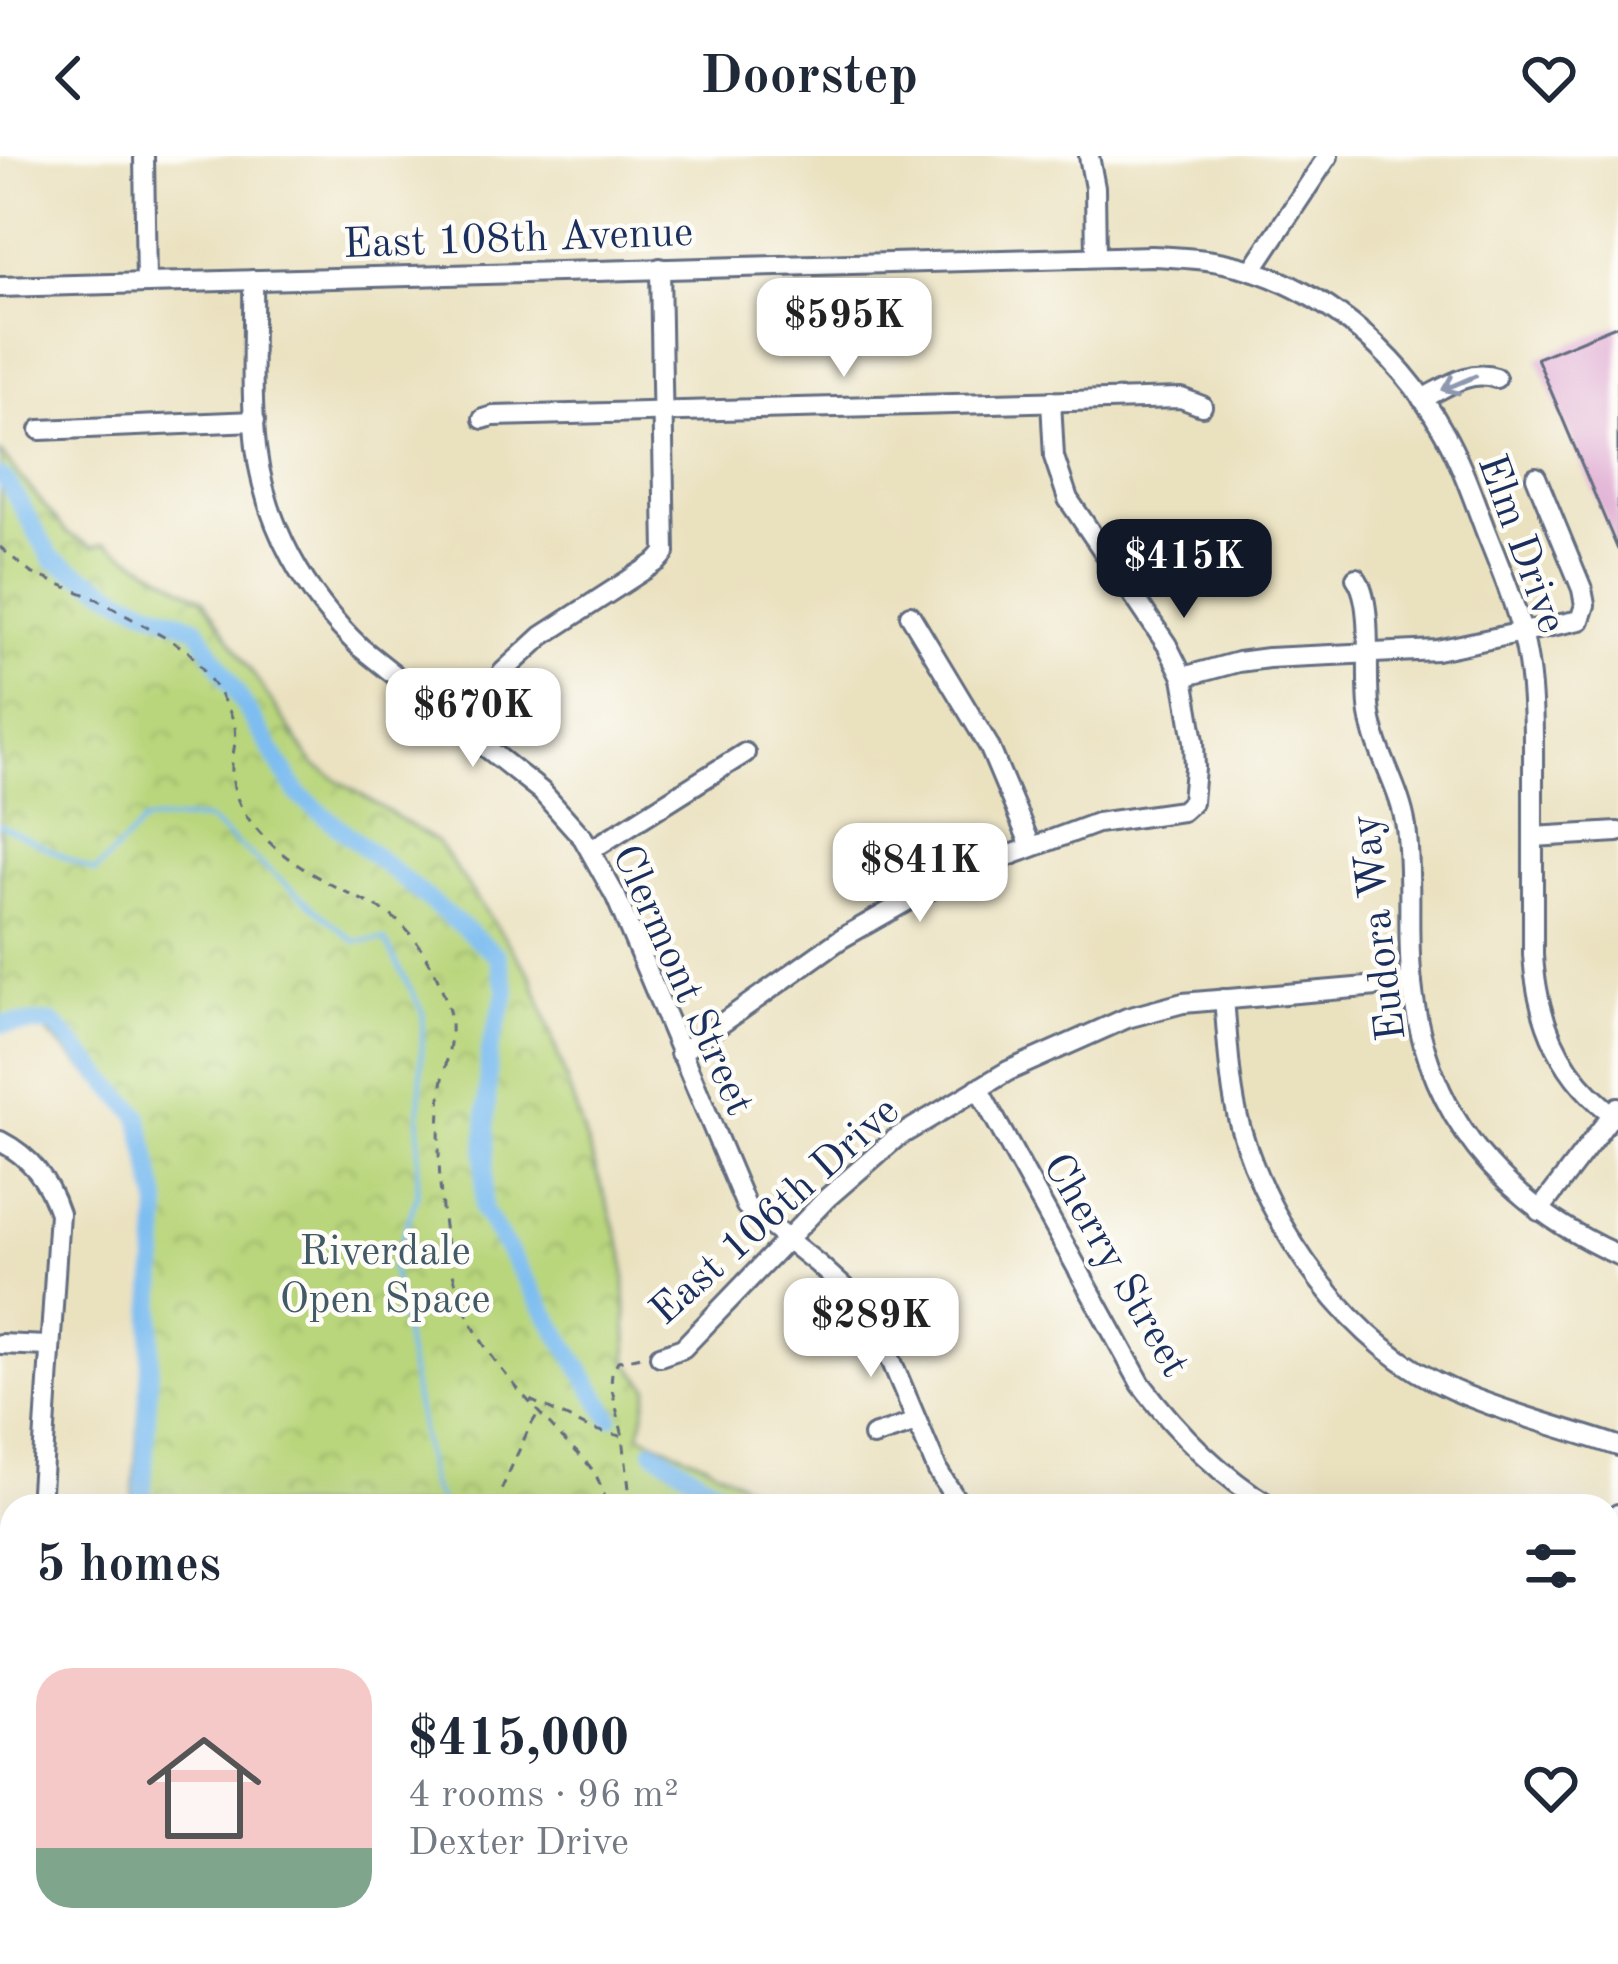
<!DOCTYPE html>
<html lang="en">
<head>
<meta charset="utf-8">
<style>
  body { margin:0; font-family:"Old Standard TT",serif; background:#f2f2f3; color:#1f2937; height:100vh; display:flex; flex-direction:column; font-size:45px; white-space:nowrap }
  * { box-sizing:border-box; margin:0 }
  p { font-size:39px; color:#747a83 }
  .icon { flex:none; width:66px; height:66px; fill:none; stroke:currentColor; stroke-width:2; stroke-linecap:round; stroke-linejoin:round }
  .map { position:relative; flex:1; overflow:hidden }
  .details { position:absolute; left:0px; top:1338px; width:1620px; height:471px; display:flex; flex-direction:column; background:#fff; border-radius:36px 36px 0 0; box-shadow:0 12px 48px #0002 }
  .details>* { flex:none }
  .price { position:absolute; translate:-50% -102px; padding:0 27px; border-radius:24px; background:#fff; color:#222; font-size:39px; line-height:78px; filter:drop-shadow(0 3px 6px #0008) }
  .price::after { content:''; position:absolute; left:50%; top:72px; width:36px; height:27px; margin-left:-18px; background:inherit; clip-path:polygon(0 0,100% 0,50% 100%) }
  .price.active { background:#111827; color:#fff }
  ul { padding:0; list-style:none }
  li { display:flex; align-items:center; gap:36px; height:300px; padding:0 36px }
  li span { display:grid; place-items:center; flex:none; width:336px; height:240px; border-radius:36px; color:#555 }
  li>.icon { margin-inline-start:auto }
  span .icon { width:144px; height:144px; fill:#fffc; stroke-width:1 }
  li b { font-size:51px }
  h2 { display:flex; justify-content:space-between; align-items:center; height:144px; padding:0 36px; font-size:51px }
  header { display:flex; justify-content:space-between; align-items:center; height:156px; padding:0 36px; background:#fff; font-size:54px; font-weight:800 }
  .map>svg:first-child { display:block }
  .park { fill:url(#park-crowns); stroke:#6a826d; stroke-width:3 }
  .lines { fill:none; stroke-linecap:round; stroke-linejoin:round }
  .stream { stroke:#7dbdf1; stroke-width:4.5 }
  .canal { stroke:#7dbdf1; stroke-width:18 }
  .building { fill:#dca1ce }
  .minor-casing { stroke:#636d80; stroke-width:24 }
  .path { stroke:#636d80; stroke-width:3; stroke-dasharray:9 9; stroke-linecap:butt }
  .minor { stroke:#fff; stroke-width:18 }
  .oneway { stroke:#8d97ae }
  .labels { text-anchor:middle; stroke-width:9; stroke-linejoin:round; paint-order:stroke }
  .street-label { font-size:42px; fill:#1b2f5e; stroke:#fdfcf7 }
  .park-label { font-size:42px; fill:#425966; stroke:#fdfcf7 }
</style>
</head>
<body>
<header><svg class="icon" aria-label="back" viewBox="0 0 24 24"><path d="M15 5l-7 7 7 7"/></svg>Doorstep<svg class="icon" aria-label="heart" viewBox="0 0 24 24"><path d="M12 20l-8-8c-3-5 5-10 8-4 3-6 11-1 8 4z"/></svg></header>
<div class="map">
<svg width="1618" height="1808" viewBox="0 0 1618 1808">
  <defs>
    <pattern id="park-crowns" width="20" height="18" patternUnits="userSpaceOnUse" patternTransform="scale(3)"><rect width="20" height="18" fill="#b9d67c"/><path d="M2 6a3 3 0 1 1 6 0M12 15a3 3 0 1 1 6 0" fill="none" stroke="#9eb86e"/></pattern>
  </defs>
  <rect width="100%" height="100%" fill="#fdfcf7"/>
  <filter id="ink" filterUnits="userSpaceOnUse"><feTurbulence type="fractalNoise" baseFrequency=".00833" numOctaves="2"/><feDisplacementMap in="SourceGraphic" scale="24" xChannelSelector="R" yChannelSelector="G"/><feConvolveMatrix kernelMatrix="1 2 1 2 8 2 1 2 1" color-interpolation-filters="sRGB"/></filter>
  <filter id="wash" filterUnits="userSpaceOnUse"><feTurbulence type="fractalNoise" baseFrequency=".004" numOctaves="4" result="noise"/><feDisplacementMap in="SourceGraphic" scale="48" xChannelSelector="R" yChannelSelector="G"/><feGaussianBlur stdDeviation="2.7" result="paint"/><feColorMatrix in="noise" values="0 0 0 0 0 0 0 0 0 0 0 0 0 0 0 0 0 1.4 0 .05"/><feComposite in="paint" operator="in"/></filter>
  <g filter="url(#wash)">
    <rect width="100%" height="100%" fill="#eae1bf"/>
    <g class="park">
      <polygon points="0,296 67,377 93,391 105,387 203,443 314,609 437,686 532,821 624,1098 628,1207 649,1232 640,1278 711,1310 782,1350 132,1350 156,1048 133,961 45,874 0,875"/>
      <polygon points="1618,1604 1618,1808 174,1808 168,1797 1608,1797 1608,1620"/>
    </g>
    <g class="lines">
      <g class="stream">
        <polyline points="0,669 95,716 146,664 207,663 354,785 385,784 423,857 417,1040 392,1110 431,1331 443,1350"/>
        <polyline points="0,1654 12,1657"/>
        <polyline points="1025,1797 1035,1808"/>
      </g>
      <g class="canal">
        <polyline points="0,320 8,327 52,403 128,445 197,472 298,638 497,799 507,835 489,894 483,1054 610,1261"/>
        <polyline points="0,868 53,867 139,960 159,1048 142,1350"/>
        <polyline points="653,1294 742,1350"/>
        <polyline points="1608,1648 1618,1632"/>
        <polyline points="148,1797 153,1808"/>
      </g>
    </g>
    <g id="blocks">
      <polygon class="building" points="1618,169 1618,394 1537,202"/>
    </g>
  </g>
  <g filter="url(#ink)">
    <use href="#blocks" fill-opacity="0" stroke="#636d80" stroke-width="3"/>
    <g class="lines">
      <defs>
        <g id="minor">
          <polyline points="144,0 146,127"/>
          <polyline points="1089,0 1095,32 1096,101"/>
          <polyline points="1252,114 1328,0"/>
          <path d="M253 124C254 179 250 236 256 291 265 369 305 439 361 492L541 635 583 682 616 741 746 1050 818 1108 851 1138 875 1166 938 1315 960 1350"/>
          <path d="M0 131 1151 100C1175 101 1200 102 1224 107 1316 126 1398 194 1443 275 1461 306 1473 342 1486 376 1503 419 1521 460 1528 506 1534 545 1533 585 1533 625 1533 683 1533 741 1533 799 1537 865 1562 924 1618 962"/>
          <path d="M1422 243C1446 231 1469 213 1496 222"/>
          <polyline points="483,263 493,260 1181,242 1202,250"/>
          <polyline points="40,274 255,265"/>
          <path d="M1356 422C1375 448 1364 522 1370 558 1376 598 1400 631 1406 671 1413 723 1406 776 1412 828 1426 958 1501 1046 1618 1099"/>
          <polyline points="910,459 989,590 1031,690"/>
          <polyline points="1183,521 1238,506 1268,502 1437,494 1580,464 1585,449 1582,433 1536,321"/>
          <polyline points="460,569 504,515 542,480 658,405 665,397 660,112"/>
          <polyline points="1533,681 1618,676"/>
          <polyline points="591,694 745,597"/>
          <path d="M1224 843C1228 885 1229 930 1240 970 1270 1075 1351 1190 1453 1234 1503 1256 1565 1272 1618 1290"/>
          <polyline points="680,897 842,782 916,740 992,706 1097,667 1182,655 1192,646 1195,612 1194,585 1183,521 1167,489 1068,343 1054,301 1051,245"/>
          <path d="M978 932 1141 1228C1177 1276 1218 1318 1270 1350"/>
          <path d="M0 985C31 1001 48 1024 59 1057L40 1350"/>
          <polyline points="1539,1055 1618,951"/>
          <polyline points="0,1188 48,1190"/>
          <polyline points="660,1200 683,1192 827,1042 896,982 1008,915 1127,862 1183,847 1412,827"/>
          <polyline points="873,1280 917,1266"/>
          <polyline points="1608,1386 1618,1358"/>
          <polyline points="0,1435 12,1413"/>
          <polyline points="0,1474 12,1480"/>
        </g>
      </defs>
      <use href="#minor" class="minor-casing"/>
      <g class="path">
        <path d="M0 391 31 417 97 443 187 494C200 507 232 552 235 571 237 582 233 595 232 607 231 629 237 649 251 666 278 701 315 721 354 740 367 747 383 752 394 762 421 784 440 821 449 855 456 882 444 908 441 936 436 1005 439 1097 468 1160 490 1207 529 1245 563 1283 573 1293 586 1304 594 1316 600 1326 604 1339 608 1350"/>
        <polyline points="530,1244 591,1273 621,1280"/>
        <polyline points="494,1350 529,1272 539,1256"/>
        <polyline points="631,1350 623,1281 611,1229 612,1216 618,1205 641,1200"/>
        <polyline points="1075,1797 1092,1808"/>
        <polyline points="453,1808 457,1797"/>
      </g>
      <use href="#minor" class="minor"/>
    </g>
    <defs><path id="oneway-shaft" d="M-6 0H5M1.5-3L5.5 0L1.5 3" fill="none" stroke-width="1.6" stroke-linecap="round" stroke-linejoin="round" transform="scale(3)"/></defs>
    <use class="oneway" href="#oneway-shaft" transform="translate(1459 227) rotate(157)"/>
  </g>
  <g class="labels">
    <g class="street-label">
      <text transform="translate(518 80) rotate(-2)" y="15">East 108th Avenue</text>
      <text transform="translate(1524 387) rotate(70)" y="15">Elm Drive</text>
      <text transform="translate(1376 772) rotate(-97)" y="15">Eudora Way</text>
      <text transform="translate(685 823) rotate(66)" y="15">Clermont Street</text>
      <text transform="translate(773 1053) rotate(-42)" y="15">East 106th Drive</text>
      <text transform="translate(1118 1108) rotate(60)" y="15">Cherry Street</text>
    </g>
    <g class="park-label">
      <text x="385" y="1108">Riverdale<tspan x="385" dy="48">Open Space</tspan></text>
    </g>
  </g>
</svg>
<b class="price" style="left:844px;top:224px">$595K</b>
<b class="price active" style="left:1184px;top:465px">$415K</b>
<b class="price" style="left:473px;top:614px">$670K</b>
<b class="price" style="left:920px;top:769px">$841K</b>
<b class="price" style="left:871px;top:1224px">$289K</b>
<section class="details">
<h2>5 homes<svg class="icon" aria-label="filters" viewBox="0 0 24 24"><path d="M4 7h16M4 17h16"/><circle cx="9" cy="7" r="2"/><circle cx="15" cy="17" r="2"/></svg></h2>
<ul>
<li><span style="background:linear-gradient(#f6c9c9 75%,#7fa58c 0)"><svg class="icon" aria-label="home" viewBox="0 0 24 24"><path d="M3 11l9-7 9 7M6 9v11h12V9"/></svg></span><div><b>$415,000</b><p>4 rooms · 96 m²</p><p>Dexter Drive</p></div><svg class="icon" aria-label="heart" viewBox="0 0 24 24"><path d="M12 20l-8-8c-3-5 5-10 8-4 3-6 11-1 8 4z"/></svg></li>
</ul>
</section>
</div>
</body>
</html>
